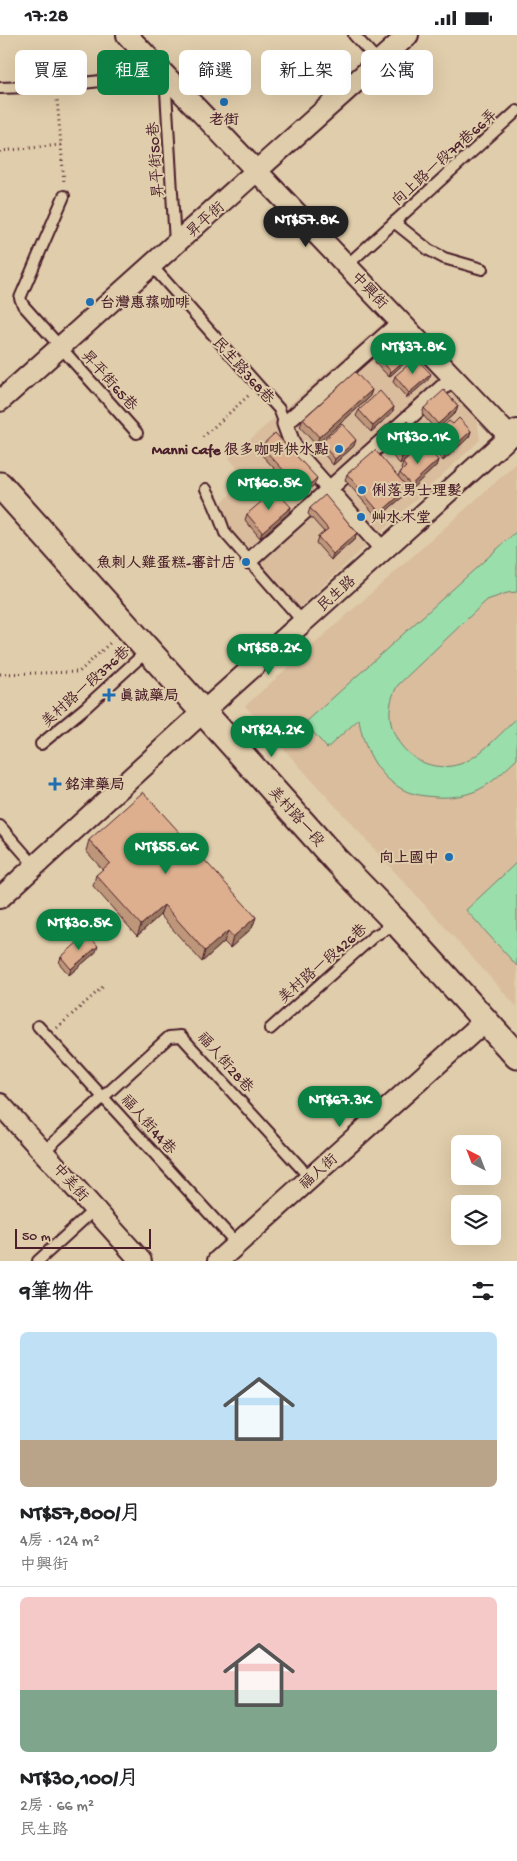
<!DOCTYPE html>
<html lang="zh-TW">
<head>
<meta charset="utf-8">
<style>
  body { margin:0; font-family:"Gochi Hand","LXGW WenKai TC",sans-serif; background:#f6f6f6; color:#202124; height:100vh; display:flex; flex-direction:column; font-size:19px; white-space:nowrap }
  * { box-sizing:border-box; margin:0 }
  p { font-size:16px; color:#757577 }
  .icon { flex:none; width:28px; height:28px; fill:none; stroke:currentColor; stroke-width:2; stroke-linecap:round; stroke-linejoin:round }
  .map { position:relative; height:1226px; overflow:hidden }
  .sheet { display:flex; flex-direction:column; background:#fff; flex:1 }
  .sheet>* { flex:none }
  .banner { position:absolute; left:15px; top:15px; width:488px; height:45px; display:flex; gap:10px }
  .needle { width:32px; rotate:318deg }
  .buttons { position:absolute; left:451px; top:1100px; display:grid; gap:10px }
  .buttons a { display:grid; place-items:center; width:50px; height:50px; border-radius:8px; background:#fff; box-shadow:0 5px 20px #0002; font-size:25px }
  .scale { position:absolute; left:15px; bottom:12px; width:136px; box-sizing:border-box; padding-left:5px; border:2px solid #4a1f2b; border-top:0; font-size:14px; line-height:18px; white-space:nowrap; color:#4a1f2b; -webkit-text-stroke:4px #e0cdab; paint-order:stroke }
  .price { position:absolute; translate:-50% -42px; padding:0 11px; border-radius:18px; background:#0b8043; color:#fff; font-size:16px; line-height:32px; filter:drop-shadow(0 1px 2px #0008) }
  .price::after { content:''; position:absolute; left:50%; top:30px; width:15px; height:11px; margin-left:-8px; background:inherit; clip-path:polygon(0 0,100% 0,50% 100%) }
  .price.on { background:#222; color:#fff }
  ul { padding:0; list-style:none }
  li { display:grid; align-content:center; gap:10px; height:265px; padding:0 20px }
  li+li { border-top:1px solid #e0e0e0 }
  li span { display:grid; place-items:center; height:155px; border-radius:8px; color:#555 }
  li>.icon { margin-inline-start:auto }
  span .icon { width:90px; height:90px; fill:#fffc; stroke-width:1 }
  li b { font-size:21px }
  h2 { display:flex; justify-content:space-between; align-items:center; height:60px; padding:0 20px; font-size:21px }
  .chip { padding:0 18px; border-radius:8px; background:#fff; box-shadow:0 5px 20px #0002; font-size:18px; line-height:45px }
  .chip.on { background:#0b8043; color:#fff }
  .status { display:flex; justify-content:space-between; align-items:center; height:35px; padding:0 25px; background:#fff; direction:ltr }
  .status svg { height:14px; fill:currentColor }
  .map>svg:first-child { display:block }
  .built { fill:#d9bd9d }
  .pitch { fill:#9adeab; stroke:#727e6b }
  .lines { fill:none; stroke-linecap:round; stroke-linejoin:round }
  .service-casing { stroke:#4a1f2b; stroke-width:14 }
  .pedestrian-casing { stroke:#4a1f2b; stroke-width:19 }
  .minor-casing { stroke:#4a1f2b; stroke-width:24 }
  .tertiary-casing { stroke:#4a1f2b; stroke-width:29 }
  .path { stroke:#4a1f2b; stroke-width:3; stroke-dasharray:1 4; stroke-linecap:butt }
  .service { stroke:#e0cdab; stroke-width:10 }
  .pedestrian { stroke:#e0cdab; stroke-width:15 }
  .minor { stroke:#e0cdab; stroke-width:20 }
  .tertiary { stroke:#e0cdab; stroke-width:25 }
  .wall { fill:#be967a; stroke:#4a1f2b }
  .shaded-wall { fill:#9b7a63; stroke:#4a1f2b }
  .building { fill:#ddaf8e; stroke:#4a1f2b }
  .poi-dot { fill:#1f6fb2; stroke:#e0cdab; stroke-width:2 }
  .labels { text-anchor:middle; stroke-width:4; stroke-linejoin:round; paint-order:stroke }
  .poi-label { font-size:15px; font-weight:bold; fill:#4a1f2b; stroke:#e0cdab; text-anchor:start }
  .street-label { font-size:15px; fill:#4a1f2b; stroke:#e0cdab }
</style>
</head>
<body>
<div class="status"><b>17:28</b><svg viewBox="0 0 49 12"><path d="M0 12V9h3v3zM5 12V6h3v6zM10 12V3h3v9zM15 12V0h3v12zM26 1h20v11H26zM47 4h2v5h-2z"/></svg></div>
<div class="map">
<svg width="517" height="1226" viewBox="0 0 517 1226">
  <rect width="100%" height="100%" fill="#e0cdab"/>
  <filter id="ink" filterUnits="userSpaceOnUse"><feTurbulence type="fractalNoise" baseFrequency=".02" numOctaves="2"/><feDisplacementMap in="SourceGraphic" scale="10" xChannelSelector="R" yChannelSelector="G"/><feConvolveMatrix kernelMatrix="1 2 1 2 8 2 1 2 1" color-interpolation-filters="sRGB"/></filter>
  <g filter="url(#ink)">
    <g class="built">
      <polygon points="386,285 476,378 480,405 299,573 230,494 222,467 247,445 229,423"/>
      <polygon points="517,428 517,972 245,671"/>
    </g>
    <g class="pitch">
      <path d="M517 496V557L507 558 487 565 398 650C372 692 413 744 460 729 479 723 502 697 517 683V724C505 735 493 748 478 755 465 761 449 763 436 762 425 761 412 760 402 754 377 741 362 710 359 684L327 713 305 688Z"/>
      <polygon points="517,827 517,931 466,875"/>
    </g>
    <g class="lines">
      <defs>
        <g id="service">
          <polyline points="354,0 379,27"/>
          <polyline points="0,53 55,51 165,39 175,208"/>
          <polyline points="64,161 20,263 23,270 137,398"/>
          <polyline points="394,187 429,215 444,223 482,234"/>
          <polyline points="152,231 279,374 285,389"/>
          <polyline points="346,231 517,76"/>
          <path d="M206 454C215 468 219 482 225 498L303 587"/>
          <polyline points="41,709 86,672 148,615"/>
          <polyline points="0,791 35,831"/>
          <polyline points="38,991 237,1209"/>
          <polyline points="270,994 374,901 397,888"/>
          <polyline points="43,1117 169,1002 181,1001 310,1143"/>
          <polyline points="38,1226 95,1174"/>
        </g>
        <g id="pedestrian">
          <polyline points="383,515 299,420 292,408 285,389 400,287"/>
          <polyline points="249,526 453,343"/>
        </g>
        <g id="minor">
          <polyline points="127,0 510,402"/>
          <polyline points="0,366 408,0"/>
          <polyline points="0,863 204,676 517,395"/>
          <polyline points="0,1069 141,1226"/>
          <polyline points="218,1226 485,986"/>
        </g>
        <polyline id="tertiary" points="0,450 335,824 397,888 517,1021"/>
      </defs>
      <use href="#service" class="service-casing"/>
      <use href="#pedestrian" class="pedestrian-casing"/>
      <use href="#minor" class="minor-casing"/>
      <use href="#tertiary" class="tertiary-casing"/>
      <g class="path">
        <polyline points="61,110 64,148"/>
        <polyline points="0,116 61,110 57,64"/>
        <polyline points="203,402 249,360"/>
        <polyline points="0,639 79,637 112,606"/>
        <polyline points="57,993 105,950"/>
      </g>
      <use href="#service" class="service"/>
      <use href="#pedestrian" class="pedestrian"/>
      <use href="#minor" class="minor"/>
      <use href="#tertiary" class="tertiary"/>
    </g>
    <g class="wall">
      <polygon points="401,307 410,314 409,316 409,324 389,342 375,327 378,321"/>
      <polygon points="395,341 428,345 407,363 393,347"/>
      <polygon points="372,355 369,363 316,410 300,392 303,384"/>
      <polygon points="458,371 456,377 436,395 422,379 424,373"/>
      <polygon points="394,372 392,378 371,397 356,381 359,375"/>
      <polygon points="453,389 471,396 469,402 443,426 431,413 433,407 436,404 435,402 437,397"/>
      <polygon points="387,406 422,409 400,429 384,412"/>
      <polygon points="321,408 354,411 333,430 319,413"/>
      <polygon points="261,411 315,449 301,462 259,417"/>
      <polygon points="421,418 438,425 436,431 409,456 408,454 406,459 378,483 345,445 347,439 398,442 400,438 402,435 401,434 403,428"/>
      <polygon points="291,472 289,478 260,503 245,485 247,479"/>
      <polygon points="310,473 355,504 331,525 316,508 318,502 324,497 308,479"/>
      <polygon points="89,805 256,882 252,893 230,913 224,907 202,927 160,880 137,901 93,851 96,840 103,835 86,816"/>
      <polygon points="96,917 69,940 59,928 61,922"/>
    </g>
    <g class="shaded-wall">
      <polygon points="412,319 409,324 389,342 391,337"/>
      <polygon points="431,339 428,345 407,363 409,358"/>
      <polygon points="372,355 369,363 316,410 319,402"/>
      <polygon points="458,371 456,377 436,395 438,389"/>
      <polygon points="394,372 392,378 371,397 373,391"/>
      <polygon points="471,396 469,402 443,426 445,420"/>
      <polygon points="424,403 422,409 400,429 402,423"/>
      <polygon points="356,405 354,411 333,430 335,424"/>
      <polygon points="438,425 436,431 409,456 411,450"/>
      <polygon points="317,443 315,449 301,462 303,456"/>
      <polygon points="408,453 406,459 378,483 380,478"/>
      <polygon points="291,472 289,478 260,503 262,497"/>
      <polygon points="357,498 355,504 331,525 333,519"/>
      <polygon points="164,870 160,880 137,901 141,890"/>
      <polygon points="256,882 252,893 230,913 233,902"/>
      <polygon points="228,896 224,907 202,927 205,916"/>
      <polygon points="98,911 96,917 69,940 71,934"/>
    </g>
    <g class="building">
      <polygon points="397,303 401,307 402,305 410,314 408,315 412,319 391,337 378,321"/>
      <polygon points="416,323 431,339 409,358 395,341"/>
      <polygon points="355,337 372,355 319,402 303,384"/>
      <polygon points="444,355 458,371 438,389 424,373"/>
      <polygon points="380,356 394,372 373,391 359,375"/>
      <polygon points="459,383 471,396 445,420 433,407 440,400 437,397 449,386 453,389"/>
      <polygon points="408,386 424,403 402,423 387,406"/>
      <polygon points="342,389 356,405 335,424 321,408"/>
      <polygon points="275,398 317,443 303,456 261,411"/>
      <polygon points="427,413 438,425 411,450 400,438 406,432 403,428 418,414 421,418"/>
      <polygon points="375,415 408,453 380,478 347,439"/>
      <polygon points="275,455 291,472 262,497 247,479"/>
      <polygon points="325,460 357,498 333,519 318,502 328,494 310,473"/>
      <polygon points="143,757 256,882 233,902 228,896 205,916 164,870 141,890 96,840 110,828 89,805"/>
      <polygon points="87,899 98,911 71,934 61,922"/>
    </g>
  </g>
  <g class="poi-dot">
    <circle cx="224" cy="67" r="5"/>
    <circle cx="90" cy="267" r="5"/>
    <circle cx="339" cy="414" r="5"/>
    <circle cx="362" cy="455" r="5"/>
    <circle cx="361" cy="482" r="5"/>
    <circle cx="246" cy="527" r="5"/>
    <path d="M106.5 652.5h5v5h5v5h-5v5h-5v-5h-5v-5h5z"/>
    <path d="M52.5 741.5h5v5h5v5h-5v5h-5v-5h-5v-5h5z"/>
    <circle cx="449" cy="822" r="5"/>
  </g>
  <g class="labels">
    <g class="poi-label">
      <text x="224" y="89" text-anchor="middle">老街</text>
      <text x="100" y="272">台灣惠蓀咖啡</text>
      <text x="329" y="419" text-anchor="end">Manni Cafe 很多咖啡供水點</text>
      <text x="372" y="460">俐落男士理髮</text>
      <text x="371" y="487">艸水木堂</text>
      <text x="236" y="532" text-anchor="end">魚刺人雞蛋糕-審計店</text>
      <text x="119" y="665">真誠藥局</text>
      <text x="65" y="754">銘津藥局</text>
      <text x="439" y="827" text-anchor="end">向上國中</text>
    </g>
    <g class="street-label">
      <text transform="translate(444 122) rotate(-42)" y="5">向上路一段79巷66弄</text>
      <text transform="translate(155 125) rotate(-94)" y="5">昇平街50巷</text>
      <text transform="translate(205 184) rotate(-42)" y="5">昇平街</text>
      <text transform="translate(370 255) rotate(46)" y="5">中興街</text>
      <text transform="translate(244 335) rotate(48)" y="5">民生路368巷</text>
      <text transform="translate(110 345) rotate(48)" y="5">昇平街65巷</text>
      <text transform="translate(336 558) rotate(-42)" y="5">民生路</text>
      <text transform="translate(85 651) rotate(-42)" y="5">美村路一段376巷</text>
      <text transform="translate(297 781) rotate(48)" y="5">美村路一段</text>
      <text transform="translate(322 928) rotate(-41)" y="5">美村路一段426巷</text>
      <text transform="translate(226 1027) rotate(48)" y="5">福人街28巷</text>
      <text transform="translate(149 1089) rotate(48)" y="5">福人街44巷</text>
      <text transform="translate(318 1136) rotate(-42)" y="5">福人街</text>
      <text transform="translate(71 1147) rotate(48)" y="5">中美街</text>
    </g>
  </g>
</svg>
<div class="buttons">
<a><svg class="needle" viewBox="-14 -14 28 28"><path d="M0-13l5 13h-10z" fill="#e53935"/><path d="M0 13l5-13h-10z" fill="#757577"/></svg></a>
<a><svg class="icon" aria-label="layers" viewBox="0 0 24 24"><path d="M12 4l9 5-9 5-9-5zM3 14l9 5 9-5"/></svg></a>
</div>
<div class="scale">50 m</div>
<b class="price on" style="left:306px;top:213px">NT$57.8K</b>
<b class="price" style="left:413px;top:340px">NT$37.8K</b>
<b class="price" style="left:418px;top:430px">NT$30.1K</b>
<b class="price" style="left:269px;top:476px">NT$60.5K</b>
<b class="price" style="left:269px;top:641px">NT$58.2K</b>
<b class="price" style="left:272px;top:723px">NT$24.2K</b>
<b class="price" style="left:166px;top:840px">NT$55.6K</b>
<b class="price" style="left:79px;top:916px">NT$30.5K</b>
<b class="price" style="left:340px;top:1093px">NT$67.3K</b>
<div class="banner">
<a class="chip">買屋</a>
<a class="chip on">租屋</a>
<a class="chip">篩選</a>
<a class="chip">新上架</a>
<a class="chip">公寓</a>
</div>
</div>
<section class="sheet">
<h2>9筆物件<svg class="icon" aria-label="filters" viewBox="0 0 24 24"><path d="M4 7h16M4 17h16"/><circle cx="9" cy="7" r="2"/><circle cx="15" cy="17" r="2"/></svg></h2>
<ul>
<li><span style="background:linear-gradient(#bfe0f5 70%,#b9a48a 0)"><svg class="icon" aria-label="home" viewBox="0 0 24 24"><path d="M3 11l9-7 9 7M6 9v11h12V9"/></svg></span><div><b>NT$57,800/月</b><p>4房 · 124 m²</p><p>中興街</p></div></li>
<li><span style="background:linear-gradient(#f6c9c9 60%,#7fa58c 0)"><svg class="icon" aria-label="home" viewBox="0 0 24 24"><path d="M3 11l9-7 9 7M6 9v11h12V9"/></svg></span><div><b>NT$30,100/月</b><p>2房 · 66 m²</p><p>民生路</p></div></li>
</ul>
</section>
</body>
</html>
